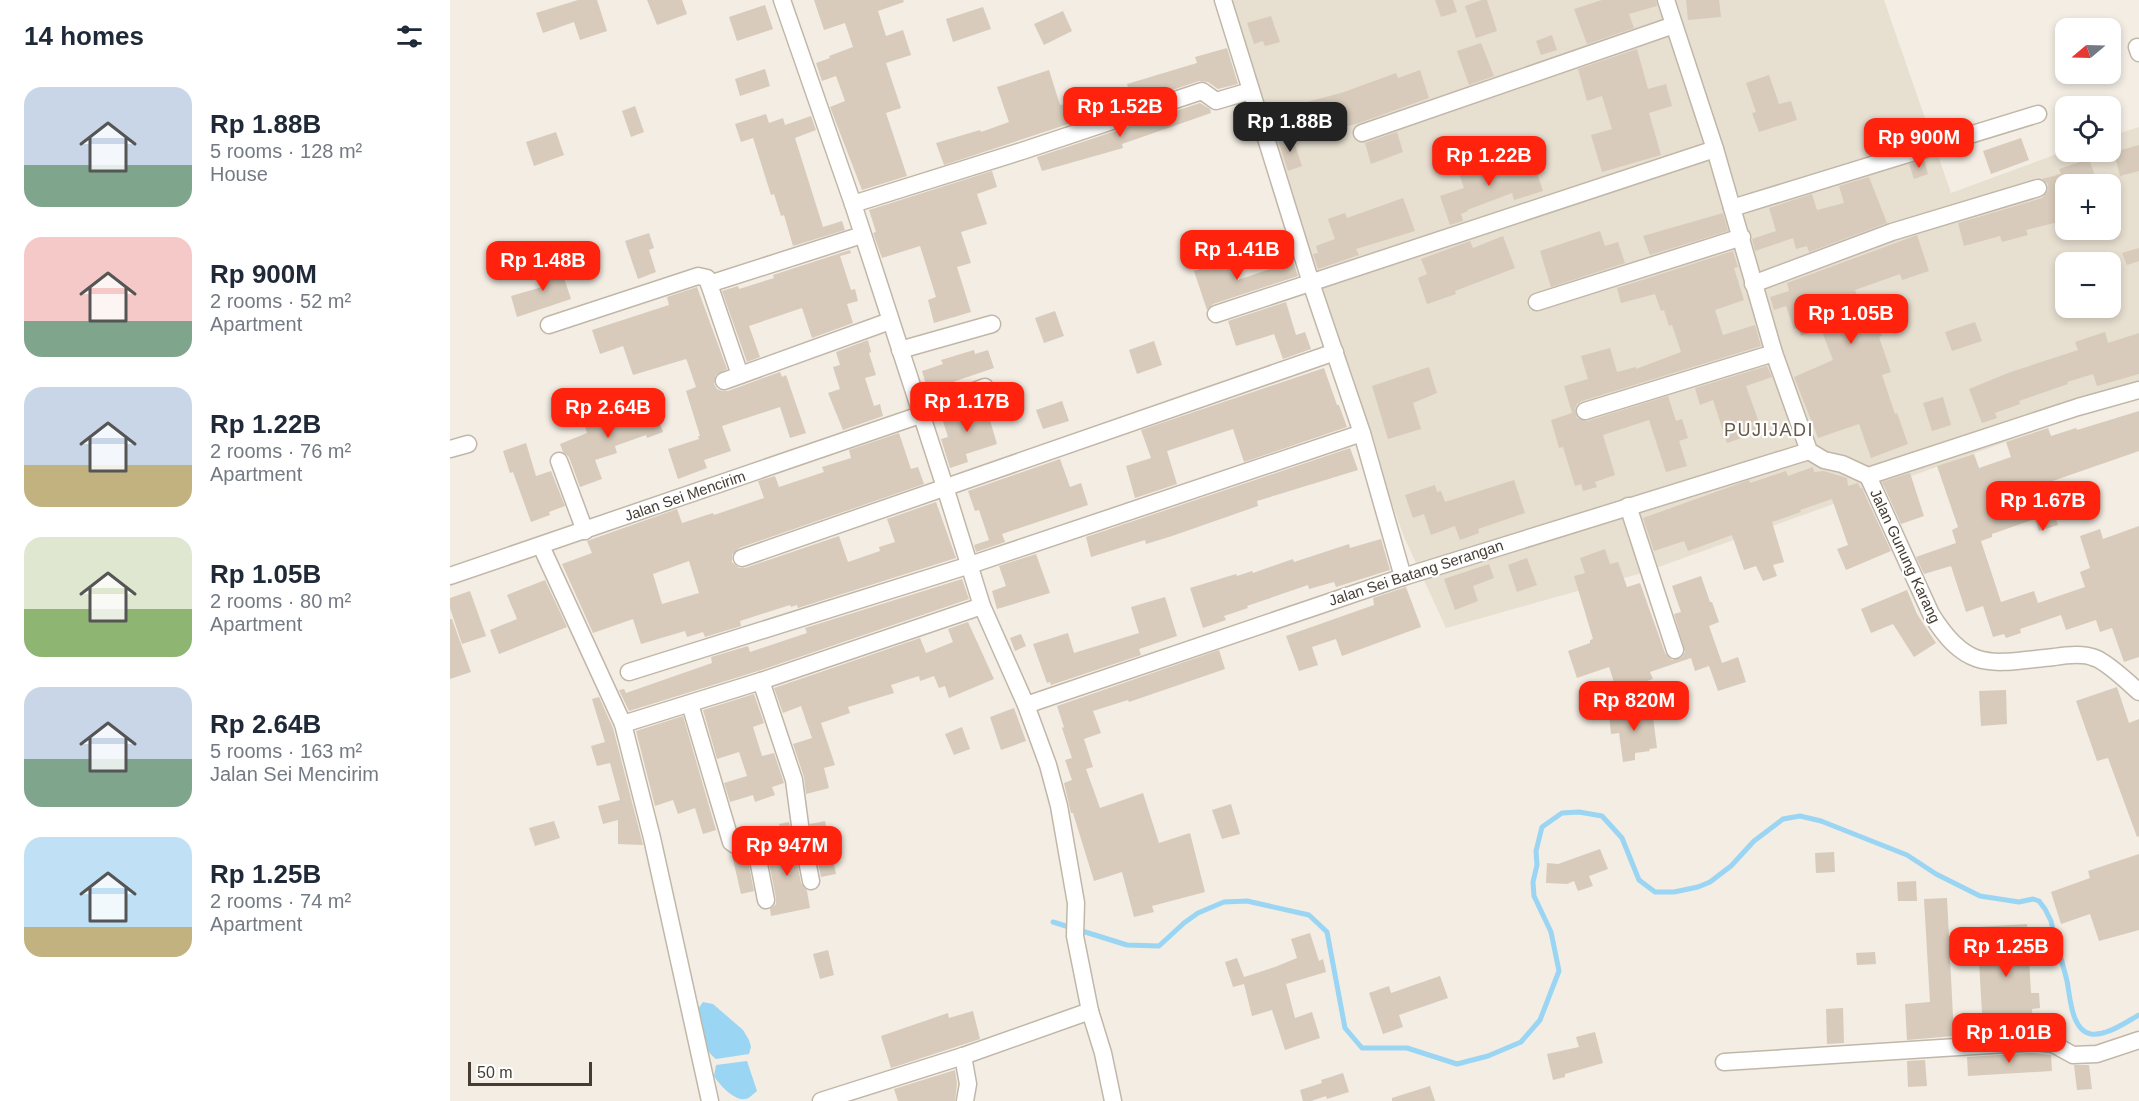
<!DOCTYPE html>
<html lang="en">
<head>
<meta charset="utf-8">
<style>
  body { margin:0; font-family:Arial,sans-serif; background:#f6f6f7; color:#1f2937; height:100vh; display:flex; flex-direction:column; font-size:22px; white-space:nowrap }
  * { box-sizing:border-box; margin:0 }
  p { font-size:20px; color:#747a83 }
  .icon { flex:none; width:33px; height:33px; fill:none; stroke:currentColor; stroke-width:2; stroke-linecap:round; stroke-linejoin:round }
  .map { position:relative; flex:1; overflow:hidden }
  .details { display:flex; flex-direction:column; background:#fff; width:450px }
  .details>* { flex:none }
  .needle { width:39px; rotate:251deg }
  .controls { position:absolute; left:1605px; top:18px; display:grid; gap:12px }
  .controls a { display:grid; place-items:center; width:66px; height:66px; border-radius:12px; background:#fff; box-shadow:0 3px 9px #0003; font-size:30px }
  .scale { position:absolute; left:18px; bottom:15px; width:124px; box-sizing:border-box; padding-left:6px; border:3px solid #453d33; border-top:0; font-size:16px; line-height:21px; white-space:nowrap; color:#453d33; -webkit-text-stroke:4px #fff; paint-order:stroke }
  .price { position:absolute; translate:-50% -51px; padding:0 14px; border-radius:12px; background:#ff230d; color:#fff; font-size:20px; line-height:39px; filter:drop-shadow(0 2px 3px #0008) }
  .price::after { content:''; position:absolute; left:50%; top:36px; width:18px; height:14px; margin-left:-9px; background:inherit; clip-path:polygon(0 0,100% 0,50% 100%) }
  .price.on { background:#222; color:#fff }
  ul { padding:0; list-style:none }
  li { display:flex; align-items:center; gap:18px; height:150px; padding:0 24px }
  li span { display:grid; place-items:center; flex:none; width:168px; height:120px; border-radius:18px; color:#555 }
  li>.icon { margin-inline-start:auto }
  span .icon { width:72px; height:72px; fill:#fffc; stroke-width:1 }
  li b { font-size:26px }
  h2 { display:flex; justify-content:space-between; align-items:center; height:72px; padding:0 24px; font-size:26px }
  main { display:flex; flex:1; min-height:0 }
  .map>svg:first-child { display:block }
  .residential { fill:#e7dfd0; fill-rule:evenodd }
  .water { fill:#9ad5f4 }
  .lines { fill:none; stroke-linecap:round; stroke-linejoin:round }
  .stream { stroke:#9ad5f4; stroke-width:5 }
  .building { fill:#d8cbbb; fill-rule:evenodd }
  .minor-casing { stroke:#c1b7a8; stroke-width:19 }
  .minor { stroke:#fff; stroke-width:16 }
  .labels { text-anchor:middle; stroke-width:4.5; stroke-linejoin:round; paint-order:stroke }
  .street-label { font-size:15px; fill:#453d33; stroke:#fff }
  .quarter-label { font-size:18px; letter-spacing:1.5px; fill:#685a49; stroke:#fff }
</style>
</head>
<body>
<main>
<section class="details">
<h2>14 homes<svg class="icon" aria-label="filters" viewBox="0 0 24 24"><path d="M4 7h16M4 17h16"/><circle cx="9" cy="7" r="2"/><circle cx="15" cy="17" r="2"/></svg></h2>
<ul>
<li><span style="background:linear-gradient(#c9d6e8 65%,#7fa58c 0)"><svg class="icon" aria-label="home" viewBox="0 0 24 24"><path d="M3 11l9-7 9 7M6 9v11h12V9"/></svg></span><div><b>Rp 1.88B</b><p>5 rooms · 128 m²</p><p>House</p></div></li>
<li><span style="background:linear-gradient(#f6c9c9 70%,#7fa58c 0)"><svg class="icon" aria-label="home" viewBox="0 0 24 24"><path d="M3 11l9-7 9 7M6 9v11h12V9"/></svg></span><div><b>Rp 900M</b><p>2 rooms · 52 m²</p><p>Apartment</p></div></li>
<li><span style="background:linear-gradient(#c9d6e8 65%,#c2b280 0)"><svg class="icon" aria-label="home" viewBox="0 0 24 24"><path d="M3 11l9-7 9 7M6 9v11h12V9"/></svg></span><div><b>Rp 1.22B</b><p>2 rooms · 76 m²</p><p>Apartment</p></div></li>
<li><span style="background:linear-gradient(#dfe7d0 60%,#8fb573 0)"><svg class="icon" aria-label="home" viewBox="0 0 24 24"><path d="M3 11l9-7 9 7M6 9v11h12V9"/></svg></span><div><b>Rp 1.05B</b><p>2 rooms · 80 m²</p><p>Apartment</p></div></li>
<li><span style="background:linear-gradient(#c9d6e8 60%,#7fa58c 0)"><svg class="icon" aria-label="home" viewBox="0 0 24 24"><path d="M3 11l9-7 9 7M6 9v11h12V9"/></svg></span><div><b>Rp 2.64B</b><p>5 rooms · 163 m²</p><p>Jalan Sei Mencirim</p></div></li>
<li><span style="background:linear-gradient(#bfe0f5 75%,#c2b280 0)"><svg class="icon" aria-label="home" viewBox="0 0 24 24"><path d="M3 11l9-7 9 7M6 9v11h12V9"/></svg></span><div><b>Rp 1.25B</b><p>2 rooms · 74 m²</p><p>Apartment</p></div></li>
</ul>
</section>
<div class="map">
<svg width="1689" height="1101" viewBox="0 0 1689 1101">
  <rect width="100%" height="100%" fill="#f3ede3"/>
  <path class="residential" d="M767 0H1434L1501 193 1615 151 1660 152 1661 136 1689 127V394L1192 573 996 628 954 537 829 190ZM1616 184H1660V230H1616ZM1616 262H1660V308H1616Z"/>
  <g class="water">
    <path d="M253 1002 263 1004 293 1030 299 1040 301 1047 299 1054 266 1059C253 1050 248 1027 245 1013Z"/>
    <path d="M297 1061 307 1091C303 1094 299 1099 295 1099 284 1101 269 1084 264 1076L266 1065Z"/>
  </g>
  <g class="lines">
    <path class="stream" d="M603 922 677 945 709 946 734 923 748 913 774 902 797 901 859 915 877 932 895 1028 912 1048H957L1007 1064 1038 1056 1071 1042 1090 1020 1109 971 1101 932 1084 896 1083 882 1087 865 1086 851 1092 827 1112 813 1129 812 1152 816 1172 838 1189 880 1205 892H1224L1248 887 1260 882 1281 866 1304 841 1333 819 1350 816 1371 821 1457 855 1486 874 1530 896 1569 902 1583 899 1589 901 1595 909 1601 921C1606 941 1612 961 1617 981 1620 995 1621 1031 1641 1034 1657 1036 1676 1022 1689 1015"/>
  </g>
  <g class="building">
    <polygon points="128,0 147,0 157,31 130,40 124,22 93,33 86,13"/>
    <polygon points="197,0 232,0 237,14 207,25"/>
    <polygon points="364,0 453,0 454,2 428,11 436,36 453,30 461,55 436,63 451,108 436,113 457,176 412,190 380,107 395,101 386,76 372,81 366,63 380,58 379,56 403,47 395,23 374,30"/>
    <polygon points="985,0 1003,0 1007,12 991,17"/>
    <polygon points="1032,0 1037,0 1047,31 1026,38 1015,6"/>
    <polygon points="1152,0 1206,0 1207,6 1179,14 1184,28 1137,44 1124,9"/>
    <polygon points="1236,0 1269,0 1271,17 1238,20"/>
    <polygon points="315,5 323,29 287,41 279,17"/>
    <polygon points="533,7 541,29 503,42 496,19"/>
    <polygon points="613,11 622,31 594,45 584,24"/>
    <polygon points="821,16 830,42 815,46 813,41 804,44 797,23"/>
    <polygon points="1102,35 1107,50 1091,55 1086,41"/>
    <polygon points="1031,43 1044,76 1019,85 1007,51"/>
    <polygon points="777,48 788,84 768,89 758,82 749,81 683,103 677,84 747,63 745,57"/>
    <polygon points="1187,49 1198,89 1216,84 1222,106 1199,113 1211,155 1152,172 1141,135 1162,129 1152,96 1137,101 1128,69"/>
    <polygon points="315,69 320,86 290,96 285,79"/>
    <polygon points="599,70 610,105 615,104 616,106 653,94 658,111 494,165 486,143 530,130 531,132 559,122 547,87"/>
    <polygon points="970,70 979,98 909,123 850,140 839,107 894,92 946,73 948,78"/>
    <polygon points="1319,75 1329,104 1341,101 1347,120 1309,132 1302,113 1306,112 1296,83"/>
    <polygon points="750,103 760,109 761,113 672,144 673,148 592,171 587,157"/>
    <polygon points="185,106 194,132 181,137 172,111"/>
    <polygon points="316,114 319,123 333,118 335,125 361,116 366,130 345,138 373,227 392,221 395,230 343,246 334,215 331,216 324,194 321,195 303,138 291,142 285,124"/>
    <polygon points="106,132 114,155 84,166 76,142"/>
    <polygon points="947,132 953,152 921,164 915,143"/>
    <polygon points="842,136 852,166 838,171 828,140"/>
    <polygon points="1571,138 1579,160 1541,174 1533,151"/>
    <polygon points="1689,145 1689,171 1670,176 1664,152"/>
    <polygon points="1046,158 1050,168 1067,162 1070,172 1085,167 1093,191 1064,200 1062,193 1017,210 1018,211 1011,214 1013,221 1000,225 990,196 1014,188 1008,171"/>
    <polygon points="1639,159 1646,179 1631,184 1616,184 1616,220 1576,230 1578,235 1552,242 1550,236 1514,246 1508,223 1592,198 1598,190 1598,184 1592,179 1611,174 1609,169"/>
    <polygon points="1474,160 1478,174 1464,179 1459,164"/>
    <polygon points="542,171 547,187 527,194 537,224 511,232 521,263 507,267 521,312 484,323 478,300 486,297 470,246 432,258 423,233 426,232 419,210"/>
    <polygon points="1419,177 1437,223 1359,252 1357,246 1346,249 1343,238 1305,251 1302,239 1326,231 1319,208 1362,194 1367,210 1394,203 1389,186"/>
    <polygon points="953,198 965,231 906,249 909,255 868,269 863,254 868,253 866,246 885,239 878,219 895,213 897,218"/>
    <polygon points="1273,213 1278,231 1200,255 1193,236"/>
    <polygon points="1150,231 1155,246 1168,242 1175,263 1101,287 1090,251"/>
    <polygon points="199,233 204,248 199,250 206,272 188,279 175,241"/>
    <polygon points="1467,235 1479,271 1452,280 1450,274 1405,290 1416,319 1424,316 1432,336 1429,337 1441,372 1432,375 1445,414 1447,413 1458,444 1421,458 1409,424 1368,438 1344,377 1383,360 1371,329 1351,336 1348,328 1344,329 1336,306 1324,310 1320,297 1339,291 1337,283"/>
    <polygon points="1053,236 1065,268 1005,291 1006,294 977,304 968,278 977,274 971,259 1020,241 1023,248"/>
    <polygon points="1689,248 1689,261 1677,265 1672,253"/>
    <polygon points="400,250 401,253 390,256 401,290 405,289 408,301 397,304 403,323 362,338 352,308 299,326 310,357 297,362 272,291 288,286 289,289 324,278 323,275"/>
    <polygon points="1283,251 1288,267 1284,268 1294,300 1265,310 1273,335 1305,325 1311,346 1132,401 1127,404 1125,409 1127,418 1137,421 1218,396 1226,421 1232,419 1238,438 1229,441 1237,466 1216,472 1199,420 1153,435 1165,475 1145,482 1147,487 1133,491 1131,484 1125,486 1113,447 1109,448 1101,420 1122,413 1114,386 1138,379 1131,356 1160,348 1167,372 1186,367 1186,369 1231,352 1222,325 1219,326 1214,310 1211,311 1205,294 1171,303 1167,288"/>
    <polygon points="782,259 788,280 843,261 848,276 763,304 757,310 744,271"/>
    <polygon points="109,263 121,299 67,317 61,296 92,287 87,271"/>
    <polygon points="247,287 277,369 266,375 264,384 267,389 272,391 278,391 330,372 332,377 336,375 356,433 340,438 330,407 272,426 281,451 254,460 257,468 228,479 218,449 249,439 248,436 250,436 236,391 246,387 237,361 236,359 183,375 173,346 150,354 142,330 219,305 217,297"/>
    <polygon points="836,302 846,335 855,332 861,349 833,359 824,334 786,346 778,321"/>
    <polygon points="605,311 614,336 594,343 585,318"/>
    <polygon points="1525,322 1532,341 1502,351 1495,332"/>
    <polygon points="1655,332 1658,343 1689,333 1689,374 1647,386 1643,374 1617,382 1618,384 1569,401 1570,404 1545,413 1547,418 1532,423 1519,389 1558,373 1628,350 1625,342"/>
    <polygon points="418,340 421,352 419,353 426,375 415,378 424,406 430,404 433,416 393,430 378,393 390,389 383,367 390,365 386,352"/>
    <polygon points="704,341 712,365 687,374 679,350"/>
    <polygon points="524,350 525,354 538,350 544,368 497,384 499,389 477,398 474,389 477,388 472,371 493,364 491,360"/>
    <polygon points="1317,366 1322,377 1296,386 1312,431 1277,443 1263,400 1250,405 1245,388"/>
    <polygon points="979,367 987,393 963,403 971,429 938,439 922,386"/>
    <polygon points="874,368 887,405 889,405 897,427 794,462 783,429 717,451 727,484 685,498 676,466 701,458 691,430"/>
    <polygon points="1493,397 1501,425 1482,431 1473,403"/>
    <polygon points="534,400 547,444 516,454 518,462 500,468 491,439 498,437 491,415"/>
    <polygon points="612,401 619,421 593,429 586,410"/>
    <polygon points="203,405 213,432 197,438 196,435 165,446 167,453 145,460 152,479 130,487 119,457 113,452 110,444 137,433 134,423 181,406 183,412"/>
    <polygon points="1689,411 1689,451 1594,484 1608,525 1589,531 1585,519 1542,534 1542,537 1531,541 1551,602 1584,591 1588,603 1635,587 1630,572 1640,568 1630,536 1650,529 1653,539 1689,526 1689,657 1674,662 1662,628 1650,632 1646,620 1616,630 1611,615 1570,629 1571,633 1556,638 1554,634 1543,637 1533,606 1516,612 1501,566 1474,574 1466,557 1506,543 1502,530 1508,527 1487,466 1524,454 1529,468 1561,457 1556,442 1598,428 1601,436 1626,428 1627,430"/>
    <path d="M449 433 461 469 468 467 474 484 289 548 282 555V562L289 568H295L389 536 398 562 430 551 429 547 445 542 437 519 486 502 506 558 348 608 347 605 341 607 340 605 290 621 291 626 255 637 253 632 237 637 235 631 191 644 183 619 143 633 112 564 142 553 137 541 227 509 232 523 263 513 264 515 314 498 308 481 325 476 329 487 374 472 372 467 401 458 399 450ZM239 561 249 593 212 604 203 574Z"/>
    <polygon points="76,443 86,476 101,471 115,506 99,512 100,515 81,522 63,472 60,473 53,451"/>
    <polygon points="900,448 908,470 807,501 808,506 722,536 696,544 695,540 641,557 636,537"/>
    <polygon points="610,459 620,487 631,483 638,505 552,534 555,542 526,552 524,545 539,540 529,510 525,511 518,491"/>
    <polygon points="1363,467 1364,472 1374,471 1397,478 1398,486 1408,483 1410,488 1412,488 1441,551 1396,570 1387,549 1398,545 1382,499 1350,510 1351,512 1322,522 1334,562 1323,565 1327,576 1313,581 1306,566 1294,570 1282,535 1238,551 1234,541 1204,551 1193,518 1299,480 1300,483 1336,471 1338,476"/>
    <polygon points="1460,473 1474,516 1451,524 1432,482"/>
    <polygon points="1064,480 1075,513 1028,529 1029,533 1010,540 1005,526 981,535 974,514 963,518 955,495 985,485 987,492 991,491 995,502"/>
    <polygon points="931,539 940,570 886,587 884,582 859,589 858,585 797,606 798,608 774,616 776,620 753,628 740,588 786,574 787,576 802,571 803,573 843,559 844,562 899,544 900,548"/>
    <polygon points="1155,549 1160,564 1168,562 1177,587 1190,583 1215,653 1222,660 1232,657 1235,652 1224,614 1231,612 1222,586 1251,576 1260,602 1262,602 1269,622 1259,626 1272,663 1288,657 1296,682 1268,691 1259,666 1245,671 1241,658 1200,672 1203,679 1181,686 1182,689 1168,694 1159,667 1127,678 1118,651 1140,643 1140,640 1143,639 1124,576 1135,573 1130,558"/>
    <polygon points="586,554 600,593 547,609 542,591 556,586 549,566"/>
    <polygon points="1077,558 1087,585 1067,592 1058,565"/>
    <polygon points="1039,564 1044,578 1023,586 1028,601 1005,610 994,579"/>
    <polygon points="512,579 519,599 308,671 179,711 169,690 174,689 176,693 262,663 261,657 298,646 300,652 357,633 355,628"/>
    <polygon points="95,580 117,627 49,654 40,630 67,619 57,595"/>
    <polygon points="956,587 971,627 892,656 886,639 862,647 868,665 849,671 836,636 924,605 923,598"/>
    <polygon points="1457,590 1467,614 1486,643 1464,657 1443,624 1421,633 1411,609"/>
    <polygon points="20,591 36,636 12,644 0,608 0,598"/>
    <polygon points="715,597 727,636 689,649 691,655 601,685 600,682 597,683 583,644 618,633 624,653 689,633 681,607"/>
    <polygon points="0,619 2,619 21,672 0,679"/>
    <polygon points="518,622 544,679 499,698 495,686 489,688 484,676 470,681 469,676 441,685 444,693 398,707 400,713 371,723 385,765 374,768 379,788 356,794 354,777 343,744 362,738 351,706 333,713 324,688 470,638 476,653 503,642 498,629"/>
    <polygon points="571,634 576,646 565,651 560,638"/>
    <polygon points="769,650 775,669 679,702 678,700 643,711 651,733 634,739 643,767 636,769 650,808 693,793 709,843 740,833 755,892 702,906 704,912 684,917 672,872 644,881 623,813 621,813 614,783 622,780 615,760 622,758 612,728 614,727 607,706"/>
    <polygon points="1667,687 1679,723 1689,719 1689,836 1687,837 1658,758 1647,761 1626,701"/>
    <polygon points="1556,690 1557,724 1531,726 1529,691"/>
    <polygon points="304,694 314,723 303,727 312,756 324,753 334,783 322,787 325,795 305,802 303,795 280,802 274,783 297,776 289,752 267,759 253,710"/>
    <polygon points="149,697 163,728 193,845 168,844 168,820 153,824 148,806 170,800 160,763 147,766 141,746 155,742 142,699"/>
    <polygon points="564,708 576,741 551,750 540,717"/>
    <polygon points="1202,710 1207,748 1199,749 1200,751 1185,753 1185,760 1173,762 1169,733 1161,734 1159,714"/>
    <polygon points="233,716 266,830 253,834 245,808 228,814 223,800 205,806 186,731"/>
    <polygon points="512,727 520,749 504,755 495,734"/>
    <polygon points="781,804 790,834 772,839 762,810"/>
    <polygon points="104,821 110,838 85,846 79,828"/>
    <polygon points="375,821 386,874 371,877 360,824"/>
    <polygon points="339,822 351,883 357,891 360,908 321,916 320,909 326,904 326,898 317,852 333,846 335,837 329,824"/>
    <polygon points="1150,849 1158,869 1139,876 1143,886 1128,891 1124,881 1117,884 1096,883 1097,863 1108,864"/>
    <polygon points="1384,852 1385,872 1366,873 1365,853"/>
    <polygon points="1689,854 1689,930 1649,941 1640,914 1611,924 1601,892 1640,878 1638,871"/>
    <polygon points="282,855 297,856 304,891 291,894"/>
    <polygon points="1466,881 1467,901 1448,901 1447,882"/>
    <polygon points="1497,898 1504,1036 1457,1040 1455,1004 1480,1002 1474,899"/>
    <polygon points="1577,924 1581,993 1589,993 1590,1008 1582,1009 1583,1027 1533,1030 1527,927"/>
    <polygon points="860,933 869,961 873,959 876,972 836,984 845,1018 862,1012 870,1038 835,1050 822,1010 802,1016 794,984 783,987 775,962 787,958 794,977 825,967 847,958 841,939"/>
    <polygon points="378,950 384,975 370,979 363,954"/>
    <polygon points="1425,952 1426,964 1407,965 1406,953"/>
    <polygon points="990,976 998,998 949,1015 953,1027 933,1034 919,993 939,986 941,993"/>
    <polygon points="1393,1008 1394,1043 1377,1044 1376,1009"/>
    <polygon points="523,1011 530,1039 441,1068 431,1036 498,1013 499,1018"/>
    <polygon points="1145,1032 1153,1063 1115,1074 1115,1077 1103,1080 1097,1054 1129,1047 1126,1037"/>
    <polygon points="1581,1053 1601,1055 1602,1071 1518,1076 1517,1057"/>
    <polygon points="1475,1060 1477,1086 1458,1087 1457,1061"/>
    <polygon points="1624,1065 1639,1065 1642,1089 1627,1090"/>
    <polygon points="505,1070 507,1084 505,1101 448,1101 444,1089"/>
    <polygon points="893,1073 899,1092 877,1099 876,1096 861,1101 853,1101 850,1090 872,1083 871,1080"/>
    <polygon points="980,1086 985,1101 942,1101 942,1098"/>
  </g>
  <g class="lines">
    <defs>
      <g id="minor">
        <polyline points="332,0 403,204 495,487 532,606 576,705 598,765 609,806 626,903 625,936 640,1011 653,1053 663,1101"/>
        <polyline points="773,0 861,283 912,433 953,577"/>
        <polyline points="1216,0 1265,149 1324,353 1359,451 1374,460 1392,464 1418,476 1628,407 1689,390"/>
        <polyline points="1687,47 1689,53"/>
        <polyline points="912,133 1224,25"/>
        <polyline points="403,204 572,151 752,91 766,101 800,91"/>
        <polyline points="1282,208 1588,114"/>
        <polyline points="259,284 290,375"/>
        <polyline points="1303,284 1442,232 1588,188"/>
        <polyline points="1087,302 1292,237"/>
        <polyline points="766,314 1265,149"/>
        <polyline points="99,325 248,276 257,278 259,284 412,235"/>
        <polyline points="450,350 542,324"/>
        <polyline points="274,381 440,321"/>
        <polyline points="1135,411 1324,353"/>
        <polyline points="469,412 535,387"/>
        <polyline points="0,449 18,444"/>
        <polyline points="109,461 135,531"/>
        <path d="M1418 476 1481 614C1518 674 1542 663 1604 657 1616 655 1634 653 1645 658 1657 662 1679 683 1689 692"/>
        <polyline points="1178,506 1225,650"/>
        <polyline points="91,546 173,724 202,838 260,1101"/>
        <polyline points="292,558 885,352"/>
        <polyline points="0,576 470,415"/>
        <polyline points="179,672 520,565 912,433"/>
        <polyline points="311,681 344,780 350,825 361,881"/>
        <polyline points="240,704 281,842 287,846 305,844 316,900"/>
        <polyline points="576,705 953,577 1359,451"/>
        <polyline points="173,724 311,681 532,606"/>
        <polyline points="305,844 325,839"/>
        <polyline points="513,1056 518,1084 515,1101"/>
        <polyline points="1274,1062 1586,1042 1603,1044 1623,1055 1647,1054 1689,1040"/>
        <polyline points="371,1101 513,1056 640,1011"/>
      </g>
    </defs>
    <use href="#minor" class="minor-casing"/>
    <use href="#minor" class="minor"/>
  </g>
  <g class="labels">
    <g class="street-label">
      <text transform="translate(235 496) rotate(-19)" y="5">Jalan Sei Mencirim</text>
      <text transform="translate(1455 556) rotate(65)" y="5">Jalan Gunung Karang</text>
      <text transform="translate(966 573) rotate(-18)" y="5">Jalan Sei Batang Serangan</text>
    </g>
    <g class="quarter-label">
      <text x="1319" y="436">PUJIJADI</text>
    </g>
  </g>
</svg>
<div class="controls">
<a><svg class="needle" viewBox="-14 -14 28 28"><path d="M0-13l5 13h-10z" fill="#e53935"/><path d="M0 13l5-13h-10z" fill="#747a83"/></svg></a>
<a><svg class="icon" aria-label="locate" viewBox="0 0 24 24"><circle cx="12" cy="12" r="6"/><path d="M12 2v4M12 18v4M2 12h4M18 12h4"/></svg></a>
<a>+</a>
<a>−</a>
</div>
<div class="scale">50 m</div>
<b class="price" style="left:670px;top:138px">Rp 1.52B</b>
<b class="price on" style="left:840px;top:153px">Rp 1.88B</b>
<b class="price" style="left:1469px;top:169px">Rp 900M</b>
<b class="price" style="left:1039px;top:187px">Rp 1.22B</b>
<b class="price" style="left:787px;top:281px">Rp 1.41B</b>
<b class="price" style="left:93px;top:292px">Rp 1.48B</b>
<b class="price" style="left:1401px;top:345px">Rp 1.05B</b>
<b class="price" style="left:517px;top:433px">Rp 1.17B</b>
<b class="price" style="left:158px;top:439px">Rp 2.64B</b>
<b class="price" style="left:1593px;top:532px">Rp 1.67B</b>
<b class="price" style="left:1184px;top:732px">Rp 820M</b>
<b class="price" style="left:337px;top:877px">Rp 947M</b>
<b class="price" style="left:1556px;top:978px">Rp 1.25B</b>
<b class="price" style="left:1559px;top:1064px">Rp 1.01B</b>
</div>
</main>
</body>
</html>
